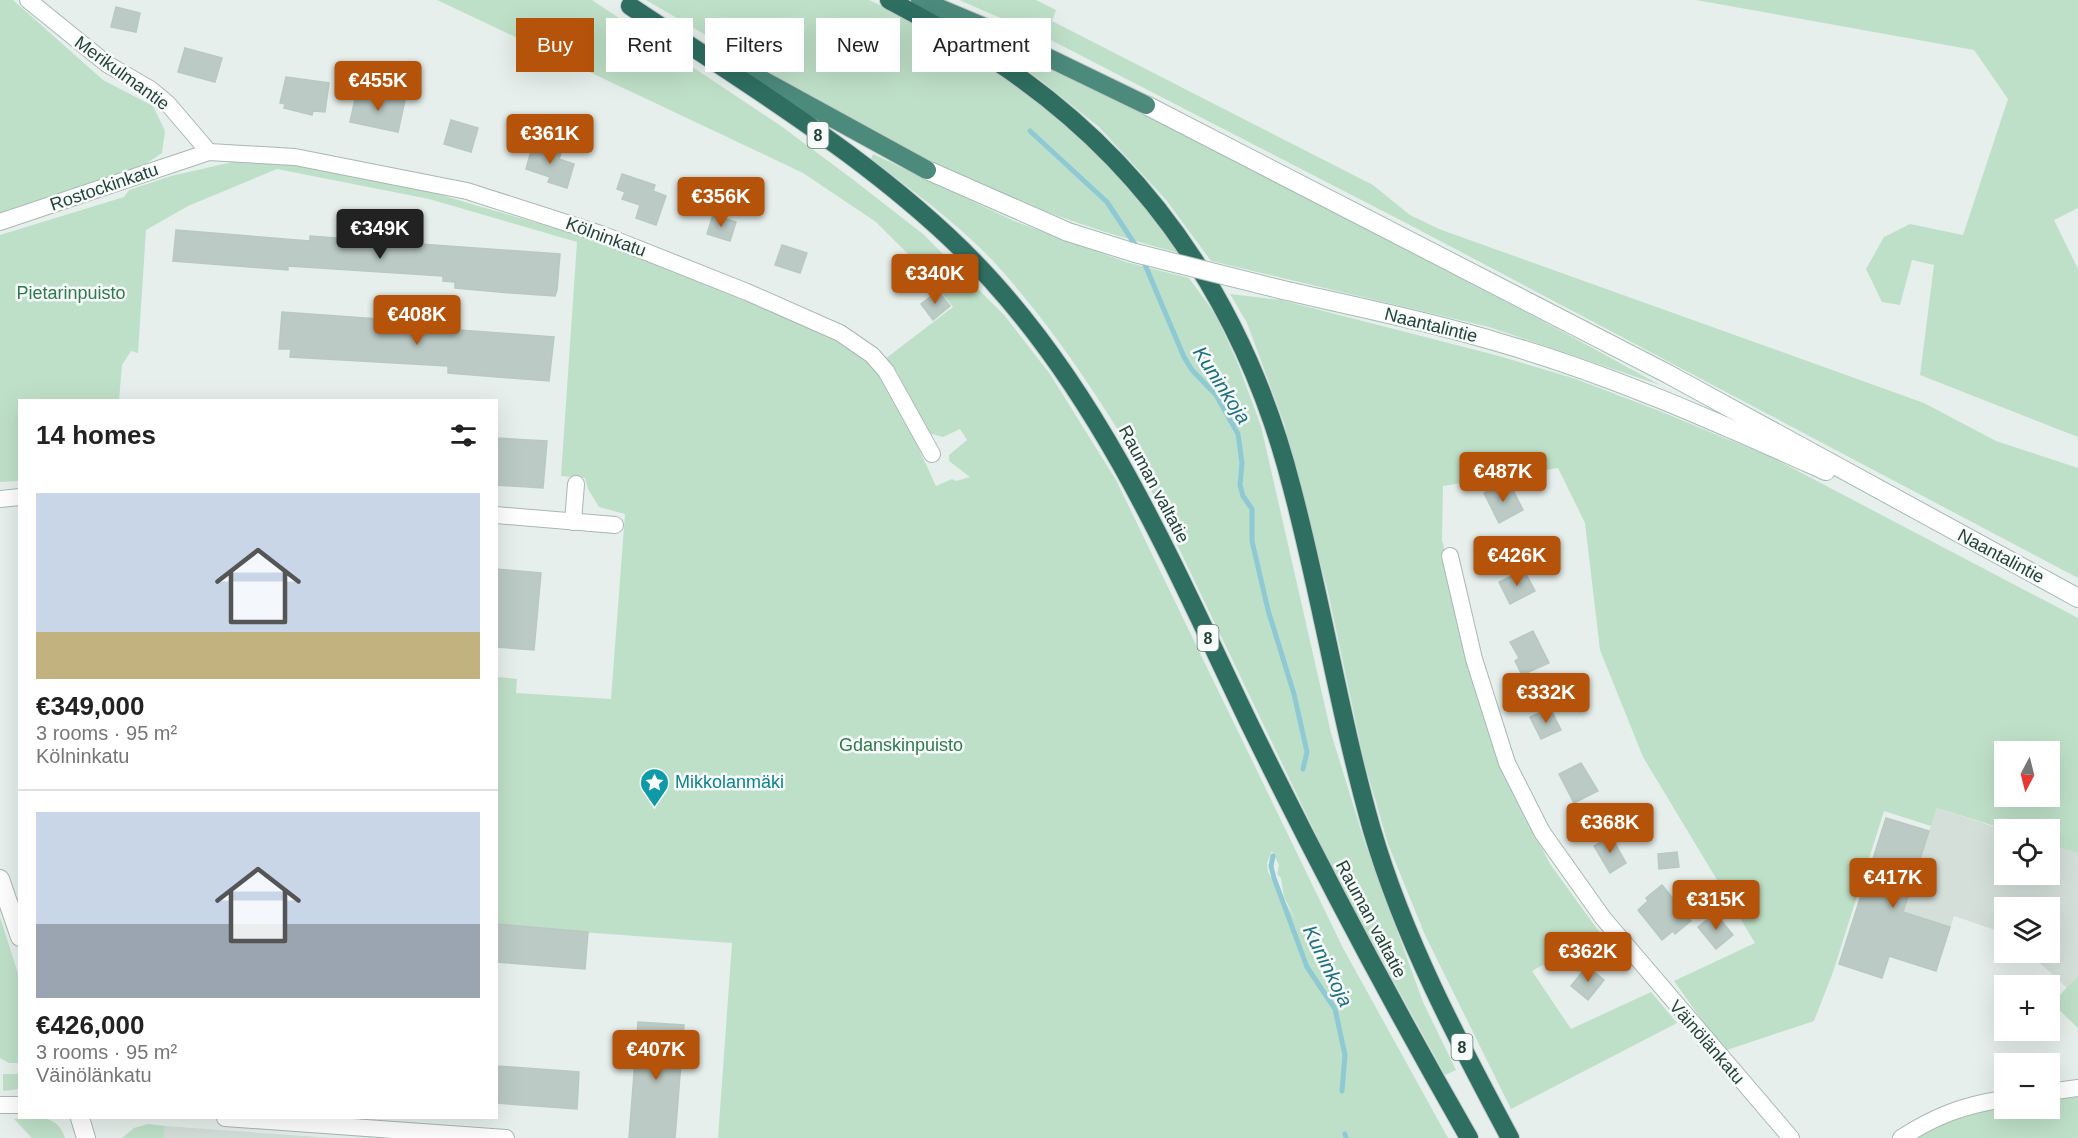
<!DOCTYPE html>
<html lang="en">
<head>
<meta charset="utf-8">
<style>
  body { margin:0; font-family:Arial,sans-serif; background:#f2f2f2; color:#222; height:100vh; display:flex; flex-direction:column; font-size:22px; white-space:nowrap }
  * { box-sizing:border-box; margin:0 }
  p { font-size:20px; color:#767676 }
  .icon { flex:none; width:33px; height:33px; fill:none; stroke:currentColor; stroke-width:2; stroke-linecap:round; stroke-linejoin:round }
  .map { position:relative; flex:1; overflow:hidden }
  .side { position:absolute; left:18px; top:399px; width:480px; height:720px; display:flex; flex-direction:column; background:#fff; border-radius:0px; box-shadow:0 6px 24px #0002 }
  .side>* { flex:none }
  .top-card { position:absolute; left:516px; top:18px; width:570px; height:54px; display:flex; gap:12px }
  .needle { width:39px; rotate:187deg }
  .fabs { position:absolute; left:1994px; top:741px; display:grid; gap:12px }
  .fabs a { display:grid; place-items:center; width:66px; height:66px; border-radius:0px; background:#fff; box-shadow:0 6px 24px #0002; font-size:30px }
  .price { position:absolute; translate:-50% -51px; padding:0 14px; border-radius:6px; background:#b45309; color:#fff; font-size:20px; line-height:39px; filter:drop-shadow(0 2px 3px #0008) }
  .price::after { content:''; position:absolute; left:50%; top:36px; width:18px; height:14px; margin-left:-9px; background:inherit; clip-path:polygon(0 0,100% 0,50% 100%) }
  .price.selected { background:#222; color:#fff }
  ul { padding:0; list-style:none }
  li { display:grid; align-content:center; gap:12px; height:318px; padding:0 18px }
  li+li { border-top:2px solid #e0e0e0 }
  li span { display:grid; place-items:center; height:186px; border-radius:0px; color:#555 }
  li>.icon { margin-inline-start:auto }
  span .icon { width:108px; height:108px; fill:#fffc; stroke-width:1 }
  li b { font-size:26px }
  h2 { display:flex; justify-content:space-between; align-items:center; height:72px; padding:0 18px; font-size:26px }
  .pill { padding:0 21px; border-radius:0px; background:#fff; box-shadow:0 6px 24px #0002; font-size:21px; line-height:54px }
  .pill.selected { background:#b45309; color:#fff }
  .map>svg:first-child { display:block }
  .built { fill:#d4dfda }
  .green { fill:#bfe0c8; fill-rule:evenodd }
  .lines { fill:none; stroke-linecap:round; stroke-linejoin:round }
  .stream { stroke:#8ec9d4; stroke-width:5 }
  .building { fill:#bbcac4; stroke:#b8c9c2; stroke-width:1.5 }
  .minor-casing { stroke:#a8b8b2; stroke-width:18 }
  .tertiary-casing { stroke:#a8b8b2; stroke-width:20 }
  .secondary-casing { stroke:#a4bbb3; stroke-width:20 }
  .trunk-casing { stroke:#c2cac8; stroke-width:20 }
  .motorway-casing { stroke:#c2cac8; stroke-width:20 }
  .minor { stroke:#fff; stroke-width:16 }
  .tertiary { stroke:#fff; stroke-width:18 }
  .secondary { stroke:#fff; stroke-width:18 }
  .trunk { stroke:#4c8a7c; stroke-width:18 }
  .motorway { stroke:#2f6f62; stroke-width:18 }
  .secondary-bridge-casing { stroke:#a4bbb3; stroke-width:20; stroke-linecap:butt }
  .secondary-bridge { stroke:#fff; stroke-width:18 }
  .labels { text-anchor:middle; stroke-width:5; stroke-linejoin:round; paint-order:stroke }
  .shield { fill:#f7fbf9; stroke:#637a73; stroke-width:1.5 }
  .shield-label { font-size:16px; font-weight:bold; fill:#24423a }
  .street-label { font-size:18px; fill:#24423a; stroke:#f7fbf9 }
  .park-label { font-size:18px; fill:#2d7a4b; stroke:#f7fbf9 }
  .culture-label { font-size:18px; fill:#0d838f; stroke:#f7fbf9; text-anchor:start }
  .water-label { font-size:20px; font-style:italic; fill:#1c6f80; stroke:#f7fbf9 }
</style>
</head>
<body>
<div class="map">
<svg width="2078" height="1138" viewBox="0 0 2078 1138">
  <rect width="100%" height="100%" fill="#e6efeb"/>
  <g class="built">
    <polygon points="1937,808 2004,830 2004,874 2049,874 2049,844 2078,853 2078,976 2067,988 2029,953 2049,952 2049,908 2004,908 2004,933 1954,916 1936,971 1890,956 1882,978 1841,964 1886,818 1929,831"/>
    <polygon points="165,1126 331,1138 164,1138"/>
  </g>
  <g class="green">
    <polygon points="0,0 13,0 103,80 153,106 165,131 162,153 144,165 0,213"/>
    <path d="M437 0H592L781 126 851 178 923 234 1005 316 1050 374 1116 480 1343 948 1448 1138H718L732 943 497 926V677L517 679 516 693 611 699 625 514 599 507 588 489 585 478 561 476 577 242 429 199 277 169 188 206 146 230 138 353 131 351 122 365 119 400H20L19 481 0 482V235L124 197 129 190 171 176 237 161 289 164 431 192 598 241 845 341 875 365 903 415 936 486 952 479 956 481 970 477 949 461V455L967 440 960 429 943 437 929 433 897 372 885 359 953 307 920 266 876 222 803 173ZM1272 851 1279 865 1277 874 1281 878 1284 897 1297 922 1268 872 1267 863Z"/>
    <path d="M646 0H869L882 6C924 28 967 49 1005 77 1074 127 1132 186 1183 254 1102 233 1019 205 943 169 841 120 745 57 646 0Z"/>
    <polygon points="959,0 1036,0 1056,10 1052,21 1373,185 1410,215 1439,229 1924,403 1996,441 2078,468 2078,578 1410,225 1045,37"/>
    <polygon points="1696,0 2078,0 2078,208 2054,220 2078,269 2078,437 1920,375 1934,265 1912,260 1900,305 1882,302 1866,269 1884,237 1910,224 1963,235 2008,99 1974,50"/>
    <path d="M984 36C1212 145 1438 262 1660 385L1489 327 1211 261 1166 200 1099 127 1039 79 983 40Z"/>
    <path d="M873 154 1014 221 1126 262 1189 278 1216 315 1238 364 1261 426 1331 733 1364 840 1423 1002 1456 1070 1445 1075 1337 878 1137 461C1095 391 1049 322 993 261 957 223 913 191 871 159Z"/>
    <path d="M1230 294 1281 300 1499 356 1576 379 1662 412 1773 458 2078 618V853L2049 844V830L2004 829 1937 808 1931 826 1884 811 1833 972 1814 1021 1724 1051 1674 981 1755 943 1643 757 1600 650 1585 523 1558 468 1443 486 1442 540 1501 767 1550 864 1600 933 1532 971 1571 1029 1651 992 1677 1023 1511 1109 1425 935 1388 844 1364 761 1328 592 1284 423 1247 323ZM2004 752H2049V796H2004Z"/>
    <polygon points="0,917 19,977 19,1063 9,1063 0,1058"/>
    <polygon points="2078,976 2078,1028 2052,1003"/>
    <polygon points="3,1074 19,1074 19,1089 3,1091"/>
    <polygon points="2078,1097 2078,1138 1913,1138 1953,1117 2004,1107 2049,1108 2049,1101"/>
    <path d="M21 1118C41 1117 58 1116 65 1138H32L14 1119Z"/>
    <polygon points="148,1124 165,1126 164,1138 122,1138 134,1128"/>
  </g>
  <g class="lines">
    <g class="stream">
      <polyline points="1030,131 1107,202 1138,249"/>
      <polyline points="1143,260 1184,357 1192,370 1216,395 1238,434 1242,463 1240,485 1243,496 1252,509 1252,541 1268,610 1294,694 1307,752 1303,769"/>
      <polyline points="1273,856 1271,866 1274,878 1307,967 1335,1009 1345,1055 1342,1091"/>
      <polyline points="1345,1134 1346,1138"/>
    </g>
  </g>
  <g class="building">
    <polygon points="116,7 140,13 136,32 111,27"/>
    <polygon points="185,48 222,58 215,82 178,72"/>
    <polygon points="286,77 329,83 325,112 313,111 312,115 284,108 285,104 280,103"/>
    <polygon points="370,93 405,100 398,132 350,122 356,95 369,98"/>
    <polygon points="451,120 478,128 471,152 444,144"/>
    <polygon points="533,144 561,152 559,159 574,164 567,188 548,182 550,177 526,169"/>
    <polygon points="622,174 655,185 653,191 666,196 656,225 636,218 640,205 622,199 625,192 617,189"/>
    <polygon points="713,215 736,222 730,241 707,234"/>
    <polygon points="176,230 310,241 310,236 560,254 557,290 555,296 511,293 455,288 455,282 443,281 443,276 288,266 288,270 173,261"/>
    <polygon points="782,245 807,253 800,273 775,265"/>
    <polygon points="938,291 950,306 933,320 921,304"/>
    <polygon points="282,312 420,322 419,327 554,337 549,381 448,373 448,366 290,357 291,349 279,349"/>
    <polygon points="496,438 547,441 543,488 496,485"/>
    <polygon points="1505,483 1509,492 1513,490 1523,510 1499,523 1484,493"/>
    <polygon points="496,569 541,573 534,650 496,647"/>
    <polygon points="1524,570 1535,591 1510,604 1499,582"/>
    <polygon points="1533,631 1549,663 1522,675 1515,661 1519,658 1510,642"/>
    <polygon points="1550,708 1561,730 1541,739 1530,717"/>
    <polygon points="1581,763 1598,791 1574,803 1559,774"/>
    <polygon points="1886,818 1929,831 1903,912 1950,927 1936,971 1889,956 1882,978 1839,964"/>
    <polygon points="1611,836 1626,863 1610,873 1594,846"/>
    <polygon points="1677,852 1679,867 1659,869 1658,854"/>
    <polygon points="1662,885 1691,921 1675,934 1673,931 1662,940 1638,910 1648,901 1646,898"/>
    <polygon points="1715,913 1733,935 1716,949 1698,927"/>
    <polygon points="496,924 588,932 585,969 496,962"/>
    <polygon points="1587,966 1604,980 1588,1000 1571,986"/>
    <polygon points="638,1022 684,1025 675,1138 629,1138"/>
    <polygon points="496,1066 579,1072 577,1109 496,1103"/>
  </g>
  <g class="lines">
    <defs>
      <g id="minor">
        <polyline points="28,0 107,64 150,89 168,104 209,152"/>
        <polyline points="0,222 209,152 295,157 467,191 601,234 747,292 840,333 872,355 886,371 932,454"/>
        <polyline points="0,499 20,497"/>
        <polyline points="496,515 615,525"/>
        <polyline points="573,522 576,484"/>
        <polyline points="1450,556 1474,659 1507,763 1542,832 1603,918 1791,1138"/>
        <polyline points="2049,1092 2078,1088"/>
        <polyline points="0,1105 20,1105"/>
        <polyline points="225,1118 506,1138"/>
        <path d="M1901 1138C1935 1116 1964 1105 2004 1099"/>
      </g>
      <g id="tertiary">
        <polyline points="0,879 20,937"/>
        <polyline points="80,1118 86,1138"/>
      </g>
      <g id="secondary">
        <polyline points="1146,105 1668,374 2078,598"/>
        <polyline points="927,170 1068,232"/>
        <path d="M1283 290C1357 307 1431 322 1504 344 1615 376 1721 424 1826 471"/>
      </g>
      <g id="trunk">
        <polyline points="920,0 987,28 1146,105"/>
        <polyline points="712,52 927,170"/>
      </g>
      <g id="motorway">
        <path d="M889 0C935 25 981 49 1023 80 1162 181 1250 322 1292 488 1322 601 1340 718 1372 830 1404 939 1457 1039 1510 1138"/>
        <path d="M630 6C750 86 895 173 992 281 1108 409 1175 569 1249 723 1318 864 1391 1002 1469 1138"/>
      </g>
    </defs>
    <use href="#minor" class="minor-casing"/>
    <use href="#tertiary" class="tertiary-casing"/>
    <use href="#secondary" class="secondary-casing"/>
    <use href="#trunk" class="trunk-casing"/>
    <use href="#motorway" class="motorway-casing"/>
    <use href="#minor" class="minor"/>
    <use href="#tertiary" class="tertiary"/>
    <use href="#secondary" class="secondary"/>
    <use href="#trunk" class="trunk"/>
    <use href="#motorway" class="motorway"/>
    <defs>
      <polyline id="secondary-bridge" points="1068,232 1135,253 1283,290"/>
    </defs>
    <use href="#secondary-bridge" class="secondary-bridge-casing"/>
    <use href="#secondary-bridge" class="secondary-bridge"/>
  </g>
  <defs>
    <symbol id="sight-pin" viewBox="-11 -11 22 30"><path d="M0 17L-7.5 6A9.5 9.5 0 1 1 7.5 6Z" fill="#0f9aa8" stroke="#f7fbf9"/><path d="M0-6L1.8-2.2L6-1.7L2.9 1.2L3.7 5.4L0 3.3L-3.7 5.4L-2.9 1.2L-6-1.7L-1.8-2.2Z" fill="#fff"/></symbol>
  </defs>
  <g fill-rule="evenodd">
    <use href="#sight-pin" x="638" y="766" width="33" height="45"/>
  </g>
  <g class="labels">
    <g class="shield">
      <rect x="807.5" y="122" width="21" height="26" rx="4.5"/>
      <rect x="1197.5" y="625" width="21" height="26" rx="4.5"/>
      <rect x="1451.5" y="1034" width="21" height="26" rx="4.5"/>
    </g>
    <g class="shield-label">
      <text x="818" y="141">8</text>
      <text x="1208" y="644">8</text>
      <text x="1462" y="1053">8</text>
    </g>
    <g class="street-label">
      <text transform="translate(122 73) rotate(36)" y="6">Merikulmantie</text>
      <text transform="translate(104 187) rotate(-19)" y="6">Rostockinkatu</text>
      <text transform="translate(606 237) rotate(20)" y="6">Kölninkatu</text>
      <text transform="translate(1431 325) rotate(14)" y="6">Naantalintie</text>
      <text transform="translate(1154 484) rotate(62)" y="6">Rauman valtatie</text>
      <text transform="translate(2001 556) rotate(28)" y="6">Naantalintie</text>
      <text transform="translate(1371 919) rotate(62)" y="6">Rauman valtatie</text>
      <text transform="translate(1707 1042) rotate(49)" y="6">Väinölänkatu</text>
    </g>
    <g class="park-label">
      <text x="71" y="299">Pietarinpuisto</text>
      <text x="901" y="751">Gdanskinpuisto</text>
    </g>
    <g class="culture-label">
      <text x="675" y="788">Mikkolanmäki</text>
    </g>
    <g class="water-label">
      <text transform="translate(1222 385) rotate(57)" y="7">Kuninkoja</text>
      <text transform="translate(1328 966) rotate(64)" y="7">Kuninkoja</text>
    </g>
  </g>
</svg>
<div class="fabs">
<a><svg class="needle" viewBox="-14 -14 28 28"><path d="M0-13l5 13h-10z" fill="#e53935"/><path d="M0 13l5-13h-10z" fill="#767676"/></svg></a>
<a><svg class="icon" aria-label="locate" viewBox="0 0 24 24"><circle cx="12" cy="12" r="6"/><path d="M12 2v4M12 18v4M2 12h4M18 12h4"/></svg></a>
<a><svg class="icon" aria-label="layers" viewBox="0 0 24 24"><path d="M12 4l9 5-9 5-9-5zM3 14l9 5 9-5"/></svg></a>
<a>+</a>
<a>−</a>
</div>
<b class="price" style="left:378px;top:112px">€455K</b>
<b class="price" style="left:550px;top:165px">€361K</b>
<b class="price" style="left:721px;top:228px">€356K</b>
<b class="price selected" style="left:380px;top:260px">€349K</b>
<b class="price" style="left:935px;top:305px">€340K</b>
<b class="price" style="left:417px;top:346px">€408K</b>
<b class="price" style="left:1503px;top:503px">€487K</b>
<b class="price" style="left:1517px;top:587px">€426K</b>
<b class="price" style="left:1546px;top:724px">€332K</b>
<b class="price" style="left:1610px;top:854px">€368K</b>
<b class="price" style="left:1893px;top:909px">€417K</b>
<b class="price" style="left:1716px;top:931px">€315K</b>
<b class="price" style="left:1588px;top:983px">€362K</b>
<b class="price" style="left:656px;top:1081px">€407K</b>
<div class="top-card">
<a class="pill selected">Buy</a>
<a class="pill">Rent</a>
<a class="pill">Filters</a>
<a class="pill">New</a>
<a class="pill">Apartment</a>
</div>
<section class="side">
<h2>14 homes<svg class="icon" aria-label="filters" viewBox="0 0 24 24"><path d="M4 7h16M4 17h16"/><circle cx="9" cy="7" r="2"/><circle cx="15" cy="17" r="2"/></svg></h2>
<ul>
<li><span style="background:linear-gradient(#c9d6e8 75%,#c2b280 0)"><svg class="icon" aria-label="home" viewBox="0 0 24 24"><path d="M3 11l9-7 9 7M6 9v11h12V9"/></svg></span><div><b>€349,000</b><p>3 rooms · 95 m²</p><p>Kölninkatu</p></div></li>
<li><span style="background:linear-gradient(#c9d6e8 60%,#9aa5b1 0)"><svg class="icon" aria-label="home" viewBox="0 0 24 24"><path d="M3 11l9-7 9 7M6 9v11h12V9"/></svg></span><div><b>€426,000</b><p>3 rooms · 95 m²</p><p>Väinölänkatu</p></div></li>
</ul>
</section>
</div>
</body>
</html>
